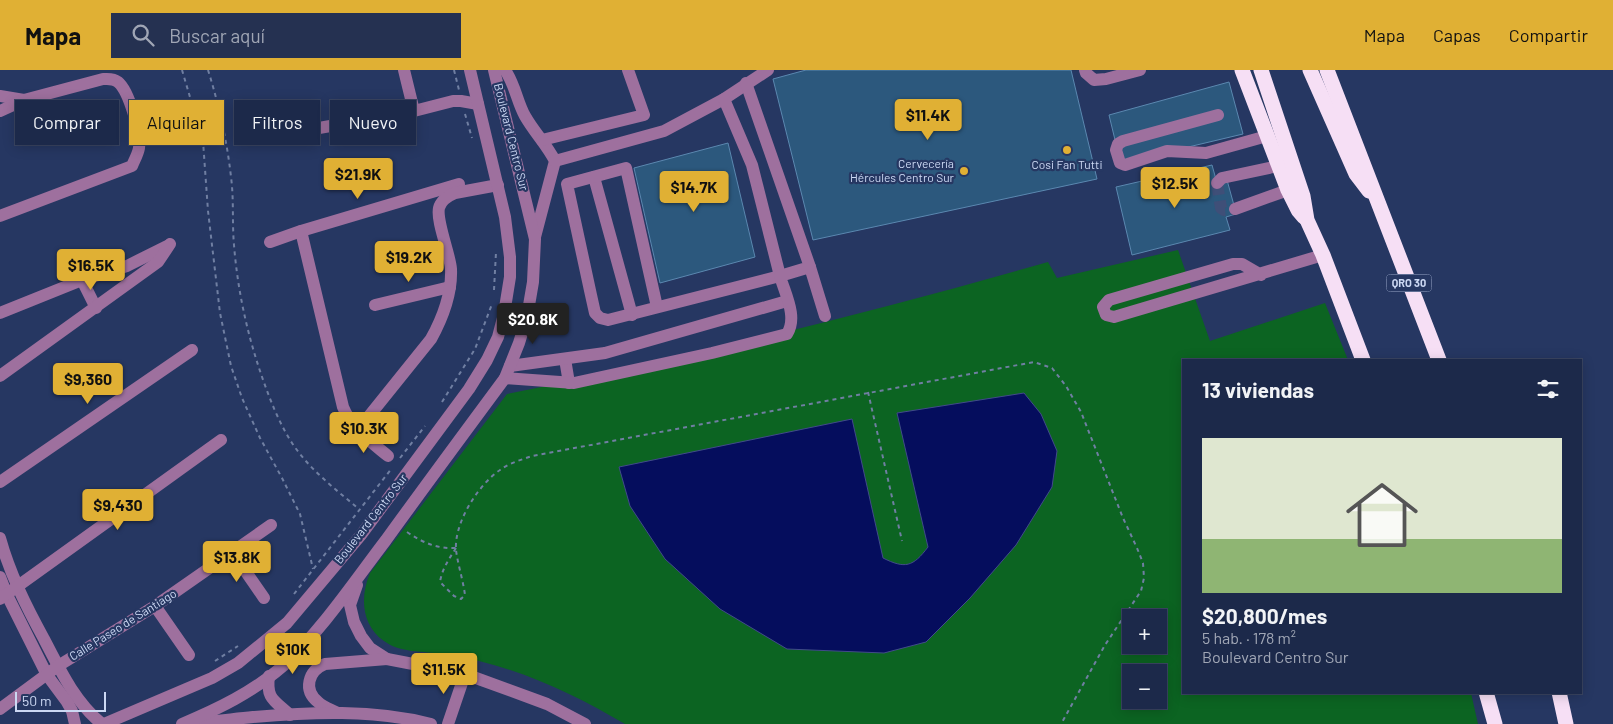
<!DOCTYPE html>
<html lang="es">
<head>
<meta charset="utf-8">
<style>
  body { margin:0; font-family:Barlow,sans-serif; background:#253151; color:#f1f3f6; height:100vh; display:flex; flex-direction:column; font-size:19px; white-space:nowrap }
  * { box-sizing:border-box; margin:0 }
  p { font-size:16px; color:#a0a6b5 }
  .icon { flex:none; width:28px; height:28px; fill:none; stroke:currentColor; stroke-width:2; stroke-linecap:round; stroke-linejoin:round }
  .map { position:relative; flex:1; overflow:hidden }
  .panel { position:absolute; left:1182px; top:289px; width:400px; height:335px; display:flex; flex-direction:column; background:#1c294a; border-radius:0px; box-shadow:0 2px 12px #0003,0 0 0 1px #3a4562 }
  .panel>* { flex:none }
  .hud { position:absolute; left:15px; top:30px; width:475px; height:45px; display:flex; gap:10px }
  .tools { position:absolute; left:1122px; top:539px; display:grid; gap:10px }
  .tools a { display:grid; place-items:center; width:45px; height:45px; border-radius:0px; background:#1c294a; box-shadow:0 2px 12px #0003,0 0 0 1px #3a4562; font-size:25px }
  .scale { position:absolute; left:15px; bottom:12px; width:91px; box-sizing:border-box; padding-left:5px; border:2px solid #ccd8f3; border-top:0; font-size:14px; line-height:18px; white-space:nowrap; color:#ccd8f3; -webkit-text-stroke:4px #263762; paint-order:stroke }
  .price { position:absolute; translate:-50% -42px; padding:0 11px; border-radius:5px; background:#e0b034; color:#111; font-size:16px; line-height:32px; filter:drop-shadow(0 1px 2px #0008) }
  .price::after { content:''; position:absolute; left:50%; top:30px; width:15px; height:11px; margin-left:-8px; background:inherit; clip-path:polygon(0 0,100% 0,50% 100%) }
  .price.selected { background:#222; color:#fff }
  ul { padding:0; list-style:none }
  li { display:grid; align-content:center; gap:10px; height:265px; padding:0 20px }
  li+li { border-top:1px solid #3a4562 }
  li span { display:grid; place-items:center; height:155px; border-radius:0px; color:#555 }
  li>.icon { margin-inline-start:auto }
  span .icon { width:90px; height:90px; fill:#fffc; stroke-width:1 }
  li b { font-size:21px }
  h2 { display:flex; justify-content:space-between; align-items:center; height:60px; padding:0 20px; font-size:21px }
  .chip { padding:0 18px; border-radius:0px; background:#1c294a; box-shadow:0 2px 12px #0003,0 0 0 1px #3a4562; font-size:18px; line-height:45px }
  .chip.selected { background:#e0b034; color:#111 }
  header { display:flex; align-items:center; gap:30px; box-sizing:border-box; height:70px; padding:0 25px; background:#e0b034; color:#111 }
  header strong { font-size:24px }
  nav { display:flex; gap:28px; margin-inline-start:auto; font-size:18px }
  .search { width:350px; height:45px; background:#253151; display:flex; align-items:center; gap:12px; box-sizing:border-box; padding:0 18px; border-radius:0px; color:#a0a6b5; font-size:19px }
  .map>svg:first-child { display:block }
  .green { fill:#0c6422; fill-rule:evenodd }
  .water { fill:#050d5d; stroke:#414a8a }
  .building { fill:#2c587d; stroke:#5b88b0 }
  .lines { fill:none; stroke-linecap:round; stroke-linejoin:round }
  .minor-tunnel { stroke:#3f4f78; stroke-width:12; stroke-dasharray:12 6; stroke-linecap:butt }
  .path { stroke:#707fa2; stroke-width:2; stroke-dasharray:4 4; stroke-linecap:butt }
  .minor { stroke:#9e709e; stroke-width:12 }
  .highway { stroke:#f6dff5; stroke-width:15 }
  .poi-dot { fill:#e0b034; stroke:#263762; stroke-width:2 }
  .labels { text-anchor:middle; stroke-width:4.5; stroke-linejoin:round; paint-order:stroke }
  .shield { fill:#263762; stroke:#9aa8c8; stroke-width:1 }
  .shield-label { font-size:11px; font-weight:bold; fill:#ccd8f3 }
  .street-label { font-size:12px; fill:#ccd8f3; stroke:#263762 }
  .poi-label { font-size:12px; fill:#ccd8f3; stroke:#263762; text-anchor:end }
</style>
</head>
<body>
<header>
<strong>Mapa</strong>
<div class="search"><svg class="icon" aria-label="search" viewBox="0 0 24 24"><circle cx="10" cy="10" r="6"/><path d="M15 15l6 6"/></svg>Buscar aquí</div>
<nav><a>Mapa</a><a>Capas</a><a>Compartir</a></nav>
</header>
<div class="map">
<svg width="1613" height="654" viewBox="0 0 1613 654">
  <rect width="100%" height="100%" fill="#263762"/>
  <path class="green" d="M1178 180 1210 271 1325 233 1348 290H1184V622L1471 623 1478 654H625C579 627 532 604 479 591 467 589 455 586 442 584 423 581 400 583 384 571 361 555 360 526 370 503L507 324C689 288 870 243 1048 192L1057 208ZM1131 548H1159V575H1131ZM1131 602H1159V630H1131Z"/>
  <path class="water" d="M1024 323 1041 344 1057 381 1052 417 1016 475 970 528 926 572 884 583 787 579 720 539 665 489 630 436 619 397 852 349 883 488C905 499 913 497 928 477L897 343Z"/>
  <g class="building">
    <polygon points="806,0 1071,0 1097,109 813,170 773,9"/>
    <polygon points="1229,12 1243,64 1184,78 1122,99 1109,45"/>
    <polygon points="728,73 755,187 660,213 634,98"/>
    <polygon points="1212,95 1217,113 1227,110 1235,139 1236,144 1226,147 1230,160 1132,185 1116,117"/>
  </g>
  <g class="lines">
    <polyline class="minor-tunnel" points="1217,113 1221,138 1224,140 1235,139"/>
    <g class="path">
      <polyline points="182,0 203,71 208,141 220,243 231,296 242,328 260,368 282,408 300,444 313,499"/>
      <path d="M208 0C219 35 227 71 231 107 234 129 232 153 234 175 238 225 249 272 266 318 273 337 281 356 292 373 309 399 335 419 359 439"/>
      <polyline points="454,0 459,20"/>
      <polyline points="465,44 472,68"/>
      <polyline points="494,220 496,182"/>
      <polyline points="868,322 902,471"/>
      <polyline points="442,332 475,279 492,234"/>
      <polyline points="400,388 425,356"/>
      <path d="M407 462C423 473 438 479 456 478"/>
      <path d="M456 478C449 489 442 499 440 512L454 526 461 529 465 525C463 510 458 495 456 480 454 453 478 415 500 400 509 393 521 390 532 386L1034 292 1052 298 1066 316 1081 342 1123 448 1137 478 1143 493 1144 508 1141 521 1105 575 1061 654"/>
      <polyline points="294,524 392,398"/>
      <polyline points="215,591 238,576"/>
    </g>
    <g class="minor">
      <polyline points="404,0 414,41"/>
      <path d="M505 0C515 14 517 32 525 46 534 62 547 75 555 91L535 167"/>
      <polyline points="1085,0 1086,3 1094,10 1106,9 1140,0"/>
      <polyline points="0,26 24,30"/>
      <path d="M0 41 24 30 103 9C108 9 113 8 118 12 129 21 141 63 139 78 138 84 134 91 132 96L0 146"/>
      <polyline points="1218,45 1123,71 1118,74 1116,80 1120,93 1125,95 1167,81 1206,83 1267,66"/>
      <polyline points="280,65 414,41 453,31 461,31 478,34"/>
      <polyline points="542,70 644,45 628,0"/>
      <polyline points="555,91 664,61 724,29 768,0"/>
      <polyline points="594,107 632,245"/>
      <polyline points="1217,113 1222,108 1278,96"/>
      <polyline points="1235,139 1288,120"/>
      <path d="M301 161 343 337C352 359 370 371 388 386"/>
      <polyline points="270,172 301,161 459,114"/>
      <polyline points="810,197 825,246"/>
      <polyline points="1261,205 1242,194 1233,194 1109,230 1103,237 1106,245 1114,247 1323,185"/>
      <polyline points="82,210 96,238"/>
      <polyline points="375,235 450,217"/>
      <polyline points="657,237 626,98 567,114 591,225 595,243 600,248 608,250 780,206 752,95 724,29"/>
      <polyline points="0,243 82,210 127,196 167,176"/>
      <polyline points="565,289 569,313"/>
      <polyline points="510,296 605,283 787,231"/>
      <polyline points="0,306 158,192 170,174"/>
      <path d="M505 308 574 313 712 283 787 264C798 247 785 224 780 206L810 197 746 13"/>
      <path d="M357 361 431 269C442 249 452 223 451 199 450 184 436 151 439 138 441 130 448 126 455 123L498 115"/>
      <polyline points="0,412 192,280"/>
      <path d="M0 468C10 504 26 536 44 569 60 600 75 632 102 654"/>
      <polyline points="233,483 264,528"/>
      <polyline points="0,507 7,525 47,605 67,632 72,641 75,654"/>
      <polyline points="357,515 350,535 354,552 361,566 370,578 387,589 465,604 547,634 585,654"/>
      <polyline points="0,529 221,370"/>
      <polyline points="155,536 189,585"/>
      <path d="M269 606C266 629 274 630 290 645"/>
      <polyline points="0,639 58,596 155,536 271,455"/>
      <path d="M336 642C330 639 323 637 318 632 303 620 308 601 325 594L387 589"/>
      <path d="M192 653C212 652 232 649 253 647 311 642 373 639 431 654"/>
      <polyline points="104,654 212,608 238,593 287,553 361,465 469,319 487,290 498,267 504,244 510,207 510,187 505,147 470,0"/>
      <path d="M182 654C218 639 253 622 283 596 322 560 354 512 386 470 425 416 465 362 505 308L519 273 527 247 533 212 535 169 494 0"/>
      <polyline points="448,654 465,604"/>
    </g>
    <g class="highway">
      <polyline points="1242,0 1288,120 1298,140 1304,147"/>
      <polyline points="1261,0 1303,126 1307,150 1323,185 1363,290"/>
      <polyline points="1310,0 1356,104 1369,121"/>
      <polyline points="1327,0 1439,290"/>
      <polyline points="1486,622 1495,654"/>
      <polyline points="1559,622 1566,654"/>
    </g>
  </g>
  <g class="poi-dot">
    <circle cx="1067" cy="80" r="5"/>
    <circle cx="964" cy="101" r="5"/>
  </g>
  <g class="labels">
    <rect class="shield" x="1386.5" y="204.5" width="45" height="17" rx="4"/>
    <g class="shield-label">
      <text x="1409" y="217">QRO 30</text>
    </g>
    <g class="street-label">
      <text transform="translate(511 67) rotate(76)" y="4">Boulevard Centro Sur</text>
      <text transform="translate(371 449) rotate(-52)" y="4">Boulevard Centro Sur</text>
      <text transform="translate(123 555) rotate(-32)" y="4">Calle Paseo de Santiago</text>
    </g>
    <g class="poi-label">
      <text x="954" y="98">Cervecería<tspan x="954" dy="14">Hércules Centro Sur</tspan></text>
      <text x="1067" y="99" text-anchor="middle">Cosi Fan Tutti</text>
    </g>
  </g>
</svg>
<div class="tools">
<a>+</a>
<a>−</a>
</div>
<div class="scale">50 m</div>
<b class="price" style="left:928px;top:71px">$11.4K</b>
<b class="price" style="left:358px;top:130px">$21.9K</b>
<b class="price" style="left:1175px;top:139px">$12.5K</b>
<b class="price" style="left:694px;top:143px">$14.7K</b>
<b class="price" style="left:409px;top:213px">$19.2K</b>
<b class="price" style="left:91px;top:221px">$16.5K</b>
<b class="price selected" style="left:533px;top:275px">$20.8K</b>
<b class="price" style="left:88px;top:335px">$9,360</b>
<b class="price" style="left:364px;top:384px">$10.3K</b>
<b class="price" style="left:118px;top:461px">$9,430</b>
<b class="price" style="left:237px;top:513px">$13.8K</b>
<b class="price" style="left:293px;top:605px">$10K</b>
<b class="price" style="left:444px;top:625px">$11.5K</b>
<div class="hud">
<a class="chip">Comprar</a>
<a class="chip selected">Alquilar</a>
<a class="chip">Filtros</a>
<a class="chip">Nuevo</a>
</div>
<section class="panel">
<h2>13 viviendas<svg class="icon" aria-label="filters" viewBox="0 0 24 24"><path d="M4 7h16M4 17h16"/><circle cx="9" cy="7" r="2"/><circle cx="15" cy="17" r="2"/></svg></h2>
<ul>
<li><span style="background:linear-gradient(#dfe7d0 65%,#8fb573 0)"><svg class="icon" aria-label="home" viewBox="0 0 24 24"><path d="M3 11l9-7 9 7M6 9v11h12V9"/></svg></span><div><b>$20,800/mes</b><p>5 hab. · 178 m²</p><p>Boulevard Centro Sur</p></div></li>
</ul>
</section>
</div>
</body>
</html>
